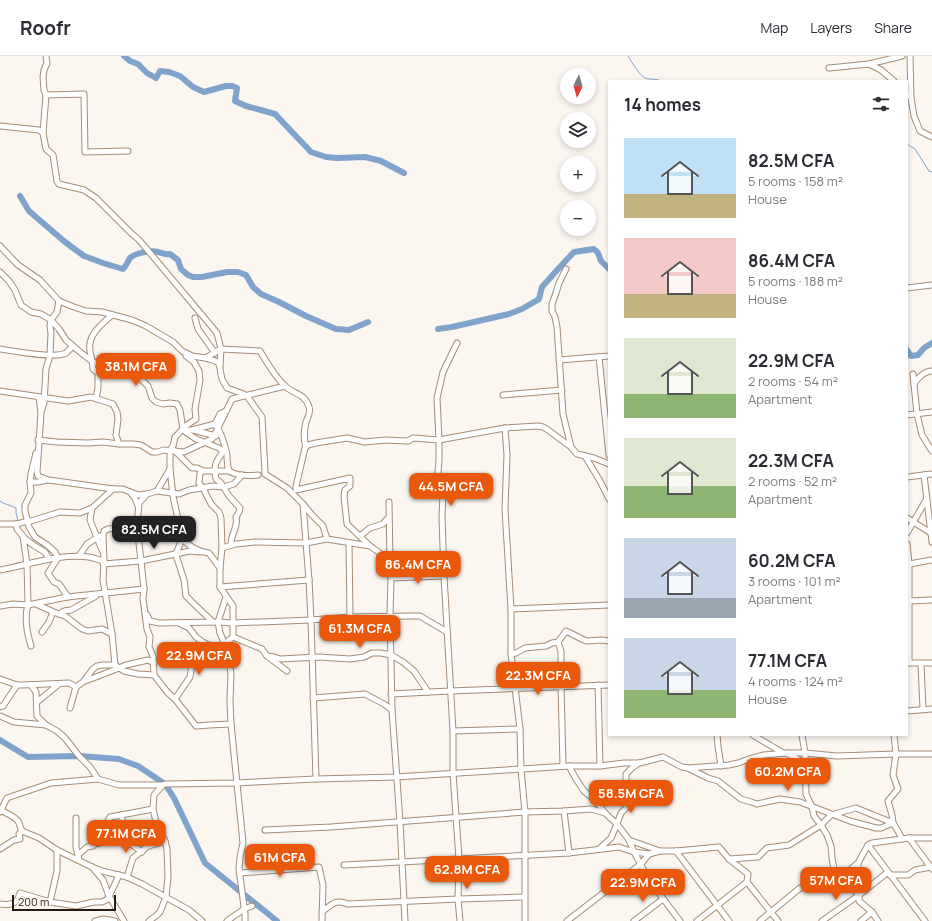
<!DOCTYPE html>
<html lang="en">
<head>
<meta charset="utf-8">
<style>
  body { margin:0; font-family:Manrope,sans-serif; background:#f7f7f7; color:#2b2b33; height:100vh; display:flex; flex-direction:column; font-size:15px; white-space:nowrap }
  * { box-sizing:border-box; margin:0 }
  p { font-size:13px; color:#7c7c81 }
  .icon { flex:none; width:22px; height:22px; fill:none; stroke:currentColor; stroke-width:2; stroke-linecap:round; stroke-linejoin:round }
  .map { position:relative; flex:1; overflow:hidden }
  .sheet { position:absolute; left:608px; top:24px; width:300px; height:656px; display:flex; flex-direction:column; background:#fff; border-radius:0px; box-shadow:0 2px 6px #0003 }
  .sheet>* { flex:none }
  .needle { width:26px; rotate:185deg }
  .controls { position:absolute; left:560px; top:12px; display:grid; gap:8px }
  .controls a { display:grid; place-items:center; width:36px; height:36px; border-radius:50%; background:#fff; box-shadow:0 2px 6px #0003; font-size:20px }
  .scale { position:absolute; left:12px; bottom:10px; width:104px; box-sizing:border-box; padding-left:4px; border:2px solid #261c13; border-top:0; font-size:11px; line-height:14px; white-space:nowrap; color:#261c13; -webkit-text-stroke:3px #fcf6f1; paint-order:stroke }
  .price { position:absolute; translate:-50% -34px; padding:0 9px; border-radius:8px; background:#ea580c; color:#fff; font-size:13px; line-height:26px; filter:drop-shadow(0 1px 2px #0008) }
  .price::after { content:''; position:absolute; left:50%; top:24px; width:12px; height:9px; margin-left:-6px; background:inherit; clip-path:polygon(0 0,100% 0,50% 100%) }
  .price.selected { background:#222; color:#fff }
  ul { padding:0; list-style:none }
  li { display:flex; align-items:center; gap:12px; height:100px; padding:0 16px }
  li span { display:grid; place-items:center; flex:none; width:112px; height:80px; border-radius:0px; color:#555 }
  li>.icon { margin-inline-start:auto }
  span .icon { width:48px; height:48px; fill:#fffc; stroke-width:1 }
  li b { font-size:17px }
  h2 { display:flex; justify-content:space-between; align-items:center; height:48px; padding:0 16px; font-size:17px }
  header { display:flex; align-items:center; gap:24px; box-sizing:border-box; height:56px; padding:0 20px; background:#fff; border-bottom:1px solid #e1e1e2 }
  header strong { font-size:19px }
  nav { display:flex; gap:22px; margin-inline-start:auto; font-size:14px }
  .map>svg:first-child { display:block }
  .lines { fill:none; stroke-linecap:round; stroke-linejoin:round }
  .stream { stroke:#7fa3ca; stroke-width:1 }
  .river { stroke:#7fa3ca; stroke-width:6 }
  .minor-casing { stroke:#a58c75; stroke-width:7 }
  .minor { stroke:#fff; stroke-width:5 }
</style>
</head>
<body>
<header>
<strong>Roofr</strong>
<nav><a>Map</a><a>Layers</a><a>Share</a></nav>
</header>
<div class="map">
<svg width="932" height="865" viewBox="0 0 932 865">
  <rect width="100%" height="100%" fill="#fcf6f1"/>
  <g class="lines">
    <g class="stream">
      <path d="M628 0C632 6 639 19 645 22 649 24 656 22 661 25"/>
      <polyline points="907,88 915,93 929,115 932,116"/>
      <path d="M0 445C5 449 11 449 16 452V457L18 465"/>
    </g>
    <g class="river">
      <polyline points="124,0 130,5 138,8 147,17 156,22 160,15 169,16 180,20 193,31 204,36 226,30 232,30 237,32 235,45 246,50 275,58 311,96 326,101 337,102 365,101 381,105 404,117"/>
      <path d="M20 140 29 155 65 186 84 200 103 207 123 213C126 210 128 205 130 202 135 197 151 194 158 196 163 197 165 199 170 198L178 204 181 213 188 219 193 221H202L227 216H238L246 219 253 231 261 238 279 246 306 260 336 273 349 274 368 266"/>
      <polyline points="438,273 452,271 509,258 522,253 539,243 542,231 558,213 574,196 594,193 598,197 601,205 609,213"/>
      <polyline points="907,294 911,300 918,299 924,292 932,287"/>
      <polyline points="0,684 28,701 79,700 119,703 138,710 165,728 174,742 205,807 277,865"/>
    </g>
    <defs>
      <g id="minor">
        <polyline points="910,0 911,42"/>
        <polyline points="869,8 902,0"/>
        <polyline points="829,12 869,8 881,14 894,25"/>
        <polyline points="907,37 911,42 914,60 920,75 932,81"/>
        <polyline points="46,39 44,34 43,21 44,14 47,7 46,0"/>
        <polyline points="0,70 39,74 43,77 46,93 53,99 57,125 59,128 84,134 96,142 130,176 140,185 217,277 221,293 220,310"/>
        <polyline points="43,77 46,39 84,38 85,96 128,95"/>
        <path d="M0 190 18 209 40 224 59 245 74 251 86 255 102 256 132 264 146 270 173 286 182 295 192 300 205 302 221 293 260 295C267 307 274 319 284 329 292 338 305 337 309 351 311 356 308 361 306 366 304 375 303 382 306 391"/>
        <polyline points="566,213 559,227 556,237 552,248 552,255 555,261 557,271 563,358 571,391"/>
        <path d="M0 216 9 225 15 234 21 249 31 256 41 258 51 264 59 273 66 284 80 296 93 306 105 310 109 311H123L133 315 148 330 152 342 156 346 163 348 170 347 177 348 180 354 183 374 196 383 219 392 223 395C221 400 218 402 216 407 214 412 215 417 216 423L221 427 229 440 240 452 239 456 236 461C239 471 230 479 231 489"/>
        <polyline points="907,232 932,229"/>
        <polyline points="195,262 198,273 215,297"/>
        <polyline points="457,287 443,316 437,342 439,384 439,404 438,416 438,421 443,438 442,461 444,520 453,675 453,717 459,803 458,843 460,865"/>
        <path d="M0 293C13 295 56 303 66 297 68 295 71 292 73 290"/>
        <polyline points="599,301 609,399"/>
        <path d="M205 302C224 306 218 308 222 323 223 326 226 329 227 332L241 337 247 340 262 361 265 416"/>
        <polyline points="559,304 609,300"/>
        <polyline points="913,318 917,358 922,379 932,395"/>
        <path d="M914 328C917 322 925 315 932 315"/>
        <polyline points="0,335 68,345 91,341 113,348 117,356 118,363 116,379 119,388"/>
        <polyline points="503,339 562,334"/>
        <polyline points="39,341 41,357 37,416 38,420 43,422 49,424 113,433 123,433 130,436 139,439 147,438"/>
        <path d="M96 343 98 332V317L93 313C93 306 91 301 90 295 87 279 102 268 112 259"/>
        <polyline points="41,356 44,347 46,313 50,299 51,277 50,270 51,264 57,256 59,245"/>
        <polyline points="907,359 932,356"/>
        <path d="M215 368C221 376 225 389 227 399 227 404 227 409 229 415 237 420 249 420 258 419"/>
        <polyline points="505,372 507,399 505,453 511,553 511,598"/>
        <polyline points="183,374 192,374 215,368 220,358 226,355"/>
        <polyline points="193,374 216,380"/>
        <polyline points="38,384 57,386 88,387 103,386 119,388 133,388 141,389 152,396 157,396 164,394 184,396 212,383 214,380 232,343 285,330"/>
        <polyline points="175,395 192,412 197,412 203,415 229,415"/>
        <polyline points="36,397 31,418 30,426 31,437 25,449 25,455 29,471 35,481 47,489 55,496 58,502 48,517 54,526 59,528 68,541"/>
        <polyline points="585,400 600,425 609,443"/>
        <path d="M170 413 173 440 182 482C188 490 199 496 209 497L220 512"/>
        <polyline points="203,415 200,417 199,427 203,432 211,448 219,456 221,462 222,492"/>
        <polyline points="265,418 287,432 303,448 312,459 323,470 327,483"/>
        <polyline points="924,419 932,486"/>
        <polyline points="907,421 932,418"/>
        <polyline points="30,426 38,426 47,424"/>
        <polyline points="157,435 172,437 179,438 189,434 213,430 224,431 234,428 242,419"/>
        <polyline points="130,436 135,442 138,450"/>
        <polyline points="389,446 390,506"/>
        <polyline points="303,448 309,524 311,564 316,723"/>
        <polyline points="907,462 931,477"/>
        <path d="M0 468H16L17 473 23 480 27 508 28 549C24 562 27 577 31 590"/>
        <path d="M16 468C22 468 25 464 31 465L60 456 80 457 92 452"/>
        <polyline points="907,477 926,444"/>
        <polyline points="360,480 370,472 383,468 388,462"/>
        <polyline points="23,481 33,489 45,496 49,503"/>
        <path d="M182 482C181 488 177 493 176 499L184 524 186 540 195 549 213 566"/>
        <polyline points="349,487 350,561"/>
        <polyline points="907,488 909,508 909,607"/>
        <polyline points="102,494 90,464 92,452 113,433"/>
        <polyline points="79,500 87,488 100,480"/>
        <polyline points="103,508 141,505 190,495 200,496"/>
        <polyline points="909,508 932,504"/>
        <path d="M0 514C29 509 58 497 89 501 94 502 99 504 104 505"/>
        <polyline points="391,522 444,520"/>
        <polyline points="220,531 309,524"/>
        <polyline points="909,545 932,544"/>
        <polyline points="36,548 56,557 65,560 82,573 88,575 102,573 112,578"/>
        <polyline points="0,550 13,548 28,549 67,541 144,533"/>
        <polyline points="511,553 609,549"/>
        <polyline points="59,558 64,555 71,554 96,540"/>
        <polyline points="147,559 150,565 159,567 218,566 226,541"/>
        <polyline points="179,567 189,572 196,581 204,587 219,593 228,603"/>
        <polyline points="42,576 49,566 53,556"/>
        <polyline points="233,581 262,593 267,600 287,615"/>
        <polyline points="226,591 220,577 218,566 233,567 311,564 350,561 411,560 420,560 447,576"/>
        <polyline points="267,600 274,601 280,603 319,601 350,603 364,601 372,597 381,597 391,599 403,606 414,615 428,636"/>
        <polyline points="907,607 932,607"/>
        <polyline points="921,608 923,653"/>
        <polyline points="115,609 112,578 103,524 104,505 103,479 104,475 108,473 137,470"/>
        <polyline points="154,619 153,600 149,591 150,581 147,573 143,543 144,533 141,505 137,470 139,447 147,438 157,435 170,413 170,394 173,390 175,381 187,369 196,363 195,353 200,324 199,315 194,306 186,300"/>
        <polyline points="0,623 17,629 23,629 69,627 76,631 83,626 93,613 97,610 103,609 115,609 124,615 138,618 154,619 168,637 175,643 196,670 209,669 231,668"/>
        <polyline points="85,625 96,621 119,612 126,609 148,604 154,607"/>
        <polyline points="31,629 36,636 37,660 46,669"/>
        <polyline points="598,629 600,710"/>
        <polyline points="391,638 450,635 609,629"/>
        <polyline points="313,642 365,638 384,648 392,654"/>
        <polyline points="175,643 190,621 192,608 191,594 204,587"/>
        <polyline points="37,646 59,628"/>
        <polyline points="0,651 3,650 17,629"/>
        <polyline points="70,652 76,631"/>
        <polyline points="907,655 932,653"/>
        <polyline points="0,660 14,666 46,669 57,675 65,682 79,700 90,711 98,723"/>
        <polyline points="453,675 520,673"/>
        <polyline points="717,679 718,690 721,710"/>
        <polyline points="753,679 783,697"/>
        <polyline points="802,679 805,697 806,738 812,751 814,760 821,769 827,779 831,790 832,802 834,813 859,839"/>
        <polyline points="894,679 896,698 893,719 898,733 888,745 892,759 893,767 898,775 902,783"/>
        <polyline points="787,697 799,704 805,711"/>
        <polyline points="563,710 561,630 561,595 558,586 566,575 586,585 602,584 609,585"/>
        <polyline points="569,710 576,723 584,735 596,745 605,757 617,768 629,784 634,796 649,824 680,865"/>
        <polyline points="688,712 708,722 718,725 741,743 751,746 757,748 780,743 800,746 850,765 876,772 881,772 893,767"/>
        <path d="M0 754C6 757 14 760 18 765 20 768 20 772 22 775L39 782 57 794 92 811 102 815 127 821 142 828 189 854 202 865"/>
        <polyline points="564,755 569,797"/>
        <polyline points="0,756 7,742 51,727 98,723 119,729 163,729 165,728 236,727 316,723 396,721 569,710 600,710 624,707 640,707 663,701 682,711 688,712 729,709 738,707 749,703 764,699 787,697 805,697 837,700 896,698 932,698"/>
        <polyline points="121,759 128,786 142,796"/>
        <polyline points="76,762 76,791 78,799"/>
        <polyline points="265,774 331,771 525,756 564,755 591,753 605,757"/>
        <polyline points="909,782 932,813"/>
        <polyline points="629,784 660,795"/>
        <polyline points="868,789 925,865"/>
        <polyline points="149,790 165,785"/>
        <polyline points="0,793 14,784 20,783 19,778 22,775"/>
        <polyline points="599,793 611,782 617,768 621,757 629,749 630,745 626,729 626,718 632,712 639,707"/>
        <polyline points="676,795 729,865"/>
        <polyline points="729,803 758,801 767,792 789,789 821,769 831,759 856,752 893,767"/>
        <polyline points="79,804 78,799 87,791 93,790 95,788 100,787 100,780 110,761 121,759 153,753"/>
        <polyline points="344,809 569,797 619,791 634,796 649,798 660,795 676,795 719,791 729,803 748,818 747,826 778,865"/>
        <polyline points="92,811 103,824 109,840 124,865"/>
        <polyline points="240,817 319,811 323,829 322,865"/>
        <polyline points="890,819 908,819 915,814 931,811"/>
        <polyline points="127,821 133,802 148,790 157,780 159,774"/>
        <polyline points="50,846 57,815 57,794"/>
        <path d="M0 848C5 849 14 849 17 844 19 842 19 839 20 837L50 846 76 850 94 846H102L108 843 119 819"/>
        <path d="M322 856C332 848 335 843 348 848L458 843 524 841"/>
        <polyline points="95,865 104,863 115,865"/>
        <polyline points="149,865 157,859 160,856 166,841 168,821 167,793 165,785 157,770 153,753 154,739 163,729"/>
        <polyline points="227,865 244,853 252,850"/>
        <polyline points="245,865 245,858 239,813 240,801 243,787 231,668 230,645 231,618 227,592 228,585 233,581 233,550 220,531 220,512 222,492 236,488 255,486 306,487 327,483 370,490"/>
        <polyline points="405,865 400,766 392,654 390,560 391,522 390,507 384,500 370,490 347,468 344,440 345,434 350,430 350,422 296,434 296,430 305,392 308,389 316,387 347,382 365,386 385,384 408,385 413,382 439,384 488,375 505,372 538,370 543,371 548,374 571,391 577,398 594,402 609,408"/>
        <polyline points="525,865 525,756 521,713 520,673 511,598 516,597 525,592 546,590 552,587 558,586"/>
        <polyline points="567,865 641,808 649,798"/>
        <polyline points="634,865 663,843"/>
        <polyline points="697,865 747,826"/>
        <polyline points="760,865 800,832 809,829 820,830 827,829 842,821 858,807"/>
        <polyline points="822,865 859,839 888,816"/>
        <polyline points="861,865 872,856"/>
        <polyline points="878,865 872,856 859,845 860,826 858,813 858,807 868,789 872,787 909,782 932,782"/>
      </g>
    </defs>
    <use href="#minor" class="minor-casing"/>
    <use href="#minor" class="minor"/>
  </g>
</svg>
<div class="controls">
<a><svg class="needle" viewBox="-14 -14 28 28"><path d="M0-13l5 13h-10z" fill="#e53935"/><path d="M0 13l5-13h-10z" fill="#7c7c81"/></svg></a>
<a><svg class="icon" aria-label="layers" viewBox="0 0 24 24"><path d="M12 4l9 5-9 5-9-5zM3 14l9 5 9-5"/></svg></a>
<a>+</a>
<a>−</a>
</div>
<div class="scale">200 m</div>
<b class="price" style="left:136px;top:331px">38.1M CFA</b>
<b class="price" style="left:451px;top:451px">44.5M CFA</b>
<b class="price selected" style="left:154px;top:494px">82.5M CFA</b>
<b class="price" style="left:418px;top:529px">86.4M CFA</b>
<b class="price" style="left:360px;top:593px">61.3M CFA</b>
<b class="price" style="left:199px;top:620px">22.9M CFA</b>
<b class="price" style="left:538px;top:640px">22.3M CFA</b>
<b class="price" style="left:788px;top:736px">60.2M CFA</b>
<b class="price" style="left:631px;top:758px">58.5M CFA</b>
<b class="price" style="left:126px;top:798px">77.1M CFA</b>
<b class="price" style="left:280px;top:822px">61M CFA</b>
<b class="price" style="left:467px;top:834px">62.8M CFA</b>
<b class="price" style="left:836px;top:845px">57M CFA</b>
<b class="price" style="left:643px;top:847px">22.9M CFA</b>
<section class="sheet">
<h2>14 homes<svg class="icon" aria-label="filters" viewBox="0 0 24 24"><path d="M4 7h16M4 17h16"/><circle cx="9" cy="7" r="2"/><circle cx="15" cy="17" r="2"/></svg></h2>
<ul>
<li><span style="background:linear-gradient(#bfe0f5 70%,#c2b280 0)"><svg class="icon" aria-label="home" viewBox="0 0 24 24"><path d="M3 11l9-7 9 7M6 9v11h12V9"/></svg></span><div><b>82.5M CFA</b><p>5 rooms · 158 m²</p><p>House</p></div></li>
<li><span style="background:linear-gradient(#f6c9c9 70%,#c2b280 0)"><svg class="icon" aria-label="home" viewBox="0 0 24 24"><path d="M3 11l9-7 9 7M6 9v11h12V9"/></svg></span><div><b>86.4M CFA</b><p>5 rooms · 188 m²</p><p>House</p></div></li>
<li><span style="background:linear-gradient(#dfe7d0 70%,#8fb573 0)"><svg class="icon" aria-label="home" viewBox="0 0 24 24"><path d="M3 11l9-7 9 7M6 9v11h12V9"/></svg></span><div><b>22.9M CFA</b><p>2 rooms · 54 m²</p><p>Apartment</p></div></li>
<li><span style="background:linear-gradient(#dfe7d0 60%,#8fb573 0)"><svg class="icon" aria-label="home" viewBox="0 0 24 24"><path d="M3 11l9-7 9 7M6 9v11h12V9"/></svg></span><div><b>22.3M CFA</b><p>2 rooms · 52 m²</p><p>Apartment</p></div></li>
<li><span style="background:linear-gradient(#c9d6e8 75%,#9aa5b1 0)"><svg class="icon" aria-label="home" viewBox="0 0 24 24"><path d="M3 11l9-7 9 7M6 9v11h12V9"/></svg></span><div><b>60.2M CFA</b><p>3 rooms · 101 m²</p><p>Apartment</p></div></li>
<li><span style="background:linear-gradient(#c9d6e8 65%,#8fb573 0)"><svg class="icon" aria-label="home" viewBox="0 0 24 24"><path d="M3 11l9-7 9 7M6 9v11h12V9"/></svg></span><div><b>77.1M CFA</b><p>4 rooms · 124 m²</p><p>House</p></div></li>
</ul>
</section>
</div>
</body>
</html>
